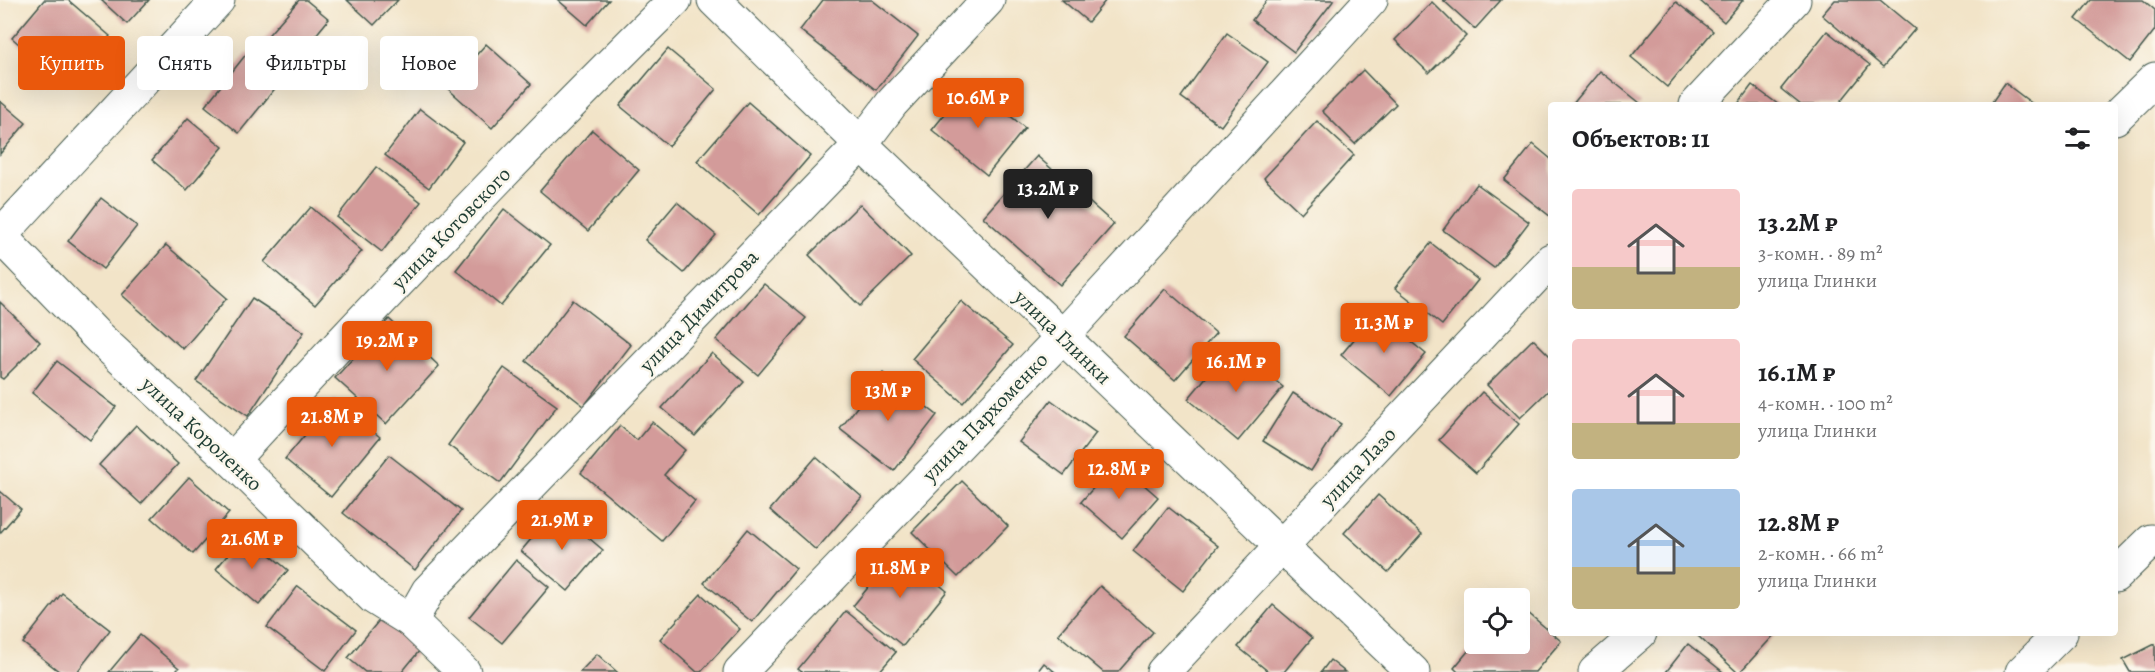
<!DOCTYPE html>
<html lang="ru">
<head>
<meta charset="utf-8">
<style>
  body { margin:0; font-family:Alegreya,serif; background:#f6f6f6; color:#202124; height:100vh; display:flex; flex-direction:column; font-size:22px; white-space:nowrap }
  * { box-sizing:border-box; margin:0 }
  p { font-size:20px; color:#757577 }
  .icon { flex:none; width:33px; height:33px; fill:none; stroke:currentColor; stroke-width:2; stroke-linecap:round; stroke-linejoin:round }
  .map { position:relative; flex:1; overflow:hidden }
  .panel { position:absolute; left:1548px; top:102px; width:570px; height:534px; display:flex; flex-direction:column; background:#fff; border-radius:6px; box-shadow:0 6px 24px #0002 }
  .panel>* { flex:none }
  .banner { position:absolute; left:18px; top:36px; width:570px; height:54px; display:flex; gap:12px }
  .buttons { position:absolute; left:1464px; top:588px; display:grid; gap:12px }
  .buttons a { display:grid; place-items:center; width:66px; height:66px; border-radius:6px; background:#fff; box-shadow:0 6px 24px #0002; font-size:30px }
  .price { position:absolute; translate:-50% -51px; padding:0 14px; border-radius:6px; background:#ea580c; color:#fff; font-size:20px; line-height:39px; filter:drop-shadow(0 2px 3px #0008) }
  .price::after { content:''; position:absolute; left:50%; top:36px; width:18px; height:14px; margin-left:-9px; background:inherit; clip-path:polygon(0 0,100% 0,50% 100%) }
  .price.active { background:#222; color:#fff }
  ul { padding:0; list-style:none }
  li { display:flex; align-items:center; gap:18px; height:150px; padding:0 24px }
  li span { display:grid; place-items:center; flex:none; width:168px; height:120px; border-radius:6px; color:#555 }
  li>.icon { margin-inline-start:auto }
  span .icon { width:72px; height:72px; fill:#fffc; stroke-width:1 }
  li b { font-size:26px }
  h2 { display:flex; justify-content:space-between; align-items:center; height:72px; padding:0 24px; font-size:26px }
  .chip { padding:0 21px; border-radius:6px; background:#fff; box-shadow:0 6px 24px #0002; font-size:21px; line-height:54px }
  .chip.active { background:#ea580c; color:#fff }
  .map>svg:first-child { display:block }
  .building { fill:#d39b9a }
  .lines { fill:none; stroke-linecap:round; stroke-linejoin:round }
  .minor-casing { stroke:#3f564a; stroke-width:35 }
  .minor { stroke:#fff; stroke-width:33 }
  .labels { text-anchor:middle; stroke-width:5; stroke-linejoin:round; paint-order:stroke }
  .street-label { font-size:21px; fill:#1f3d34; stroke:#fbf7ec }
</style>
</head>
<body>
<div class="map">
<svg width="2155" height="672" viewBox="0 0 2155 672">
  <rect width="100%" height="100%" fill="#fbf7ec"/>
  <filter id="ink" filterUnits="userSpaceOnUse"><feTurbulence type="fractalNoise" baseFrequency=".0167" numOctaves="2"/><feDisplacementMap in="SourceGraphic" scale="12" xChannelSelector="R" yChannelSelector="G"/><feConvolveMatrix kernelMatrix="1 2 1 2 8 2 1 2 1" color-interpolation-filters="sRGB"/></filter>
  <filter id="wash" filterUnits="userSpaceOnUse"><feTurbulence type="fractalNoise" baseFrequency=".008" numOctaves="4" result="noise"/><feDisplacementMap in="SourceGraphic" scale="24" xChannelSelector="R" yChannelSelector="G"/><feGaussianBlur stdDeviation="1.35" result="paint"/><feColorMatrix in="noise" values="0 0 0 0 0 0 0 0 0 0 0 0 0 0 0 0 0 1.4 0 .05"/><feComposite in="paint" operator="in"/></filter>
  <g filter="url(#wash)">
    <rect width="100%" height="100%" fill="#f2e4c8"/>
    <g id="blocks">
      <g class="building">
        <polygon points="44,0 68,0 110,36 67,86 12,38"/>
        <polygon points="101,0 149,0 127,24"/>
        <polygon points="299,0 306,0 329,19 292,64 264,40"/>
        <polygon points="347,0 398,0 374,25"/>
        <polygon points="558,0 609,0 587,25"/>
        <polygon points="823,0 872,0 918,36 876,90 800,30"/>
        <polygon points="1062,0 1106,0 1088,22"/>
        <polygon points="1267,0 1334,0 1294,52 1252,20"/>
        <polygon points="1443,0 1501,0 1475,29"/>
        <polygon points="1699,0 1743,0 1724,22"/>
        <polygon points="1835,0 1880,0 1915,29 1883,67 1822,15"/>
        <polygon points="2091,0 2143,0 2155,10 2155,30 2130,62 2076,19"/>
        <polygon points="1432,2 1466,36 1429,73 1395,40"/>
        <polygon points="1676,2 1713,31 1667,87 1631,57"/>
        <polygon points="1827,31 1870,65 1838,105 1801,105 1781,89"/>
        <polygon points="1227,33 1268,62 1221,126 1181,97"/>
        <polygon points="486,44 531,84 492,128 447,88"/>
        <polygon points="668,49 716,89 669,146 620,106"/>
        <polygon points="247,53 281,81 239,133 205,106"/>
        <polygon points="1363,70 1396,104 1355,144 1322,111"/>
        <polygon points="1600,71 1640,103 1638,105 1572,105"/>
        <polygon points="970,83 1025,128 987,175 932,130"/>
        <polygon points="2005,83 2034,105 1990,105"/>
        <polygon points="1752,85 1779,105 1737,105"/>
        <polygon points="0,101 26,123 0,154"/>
        <polygon points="748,102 810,156 759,215 697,161"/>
        <polygon points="420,109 463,142 429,188 385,155"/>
        <polygon points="188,118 223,147 187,190 152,160"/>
        <polygon points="1317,121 1354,155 1301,213 1264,178"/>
        <polygon points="592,130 639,170 588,231 540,191"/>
        <polygon points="1533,144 1551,159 1551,217 1504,180"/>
        <polygon points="1037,156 1114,224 1060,285 983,217"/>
        <polygon points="376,167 421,202 382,252 337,217"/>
        <polygon points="1477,184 1529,222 1494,268 1443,230"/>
        <polygon points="101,198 137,226 103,269 68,241"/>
        <polygon points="677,202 716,235 684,273 645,240"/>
        <polygon points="860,204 911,256 860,306 809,255"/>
        <polygon points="311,207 362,251 315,305 264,262"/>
        <polygon points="504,209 550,245 501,306 456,270"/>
        <polygon points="1431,243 1478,280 1442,325 1395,288"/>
        <polygon points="166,245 227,298 183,349 122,295"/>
        <polygon points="764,284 806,318 758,375 716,340"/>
        <polygon points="1165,289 1216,333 1175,380 1124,336"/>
        <polygon points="252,298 304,332 248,416 196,381"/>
        <polygon points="573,300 631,345 584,406 526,361"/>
        <polygon points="961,301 1013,345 963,403 912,359"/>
        <polygon points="0,302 40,342 3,379 0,377"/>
        <polygon points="1376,313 1426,354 1391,396 1341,355"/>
        <polygon points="389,319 439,366 386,424 335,378"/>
        <polygon points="1533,339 1551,357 1551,388 1520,418 1487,385"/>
        <polygon points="1233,345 1283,387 1238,441 1188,399"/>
        <polygon points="712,353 744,382 695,436 662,408"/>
        <polygon points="57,361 116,407 90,440 32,393"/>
        <polygon points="504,368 557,406 500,483 448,445"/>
        <polygon points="883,373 937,415 894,471 840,429"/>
        <polygon points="1482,392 1519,424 1476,473 1439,440"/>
        <polygon points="1293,393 1341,424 1311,471 1263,441"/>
        <polygon points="334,400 380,437 331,497 285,459"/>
        <polygon points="1051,400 1096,433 1064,475 1019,442"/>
        <polygon points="652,422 685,450 664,475 695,501 662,541 581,473 620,426 637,440"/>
        <polygon points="136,425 178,464 141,504 99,465"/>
        <polygon points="389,455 461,511 415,570 343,513"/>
        <polygon points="816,457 862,497 816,550 770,510"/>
        <polygon points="1117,461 1158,497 1122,538 1081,502"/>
        <polygon points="189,477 229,513 193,554 152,518"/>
        <polygon points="962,481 1008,526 958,577 912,532"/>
        <polygon points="0,491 21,509 0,533"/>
        <polygon points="1378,495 1422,534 1388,572 1344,533"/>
        <polygon points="1168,507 1218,546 1183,591 1133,551"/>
        <polygon points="556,510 603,550 568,591 521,551"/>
        <polygon points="748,529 796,569 752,622 704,583"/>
        <polygon points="245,534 288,570 259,605 216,569"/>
        <polygon points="898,551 947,591 903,646 853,606"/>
        <polygon points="516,560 549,587 502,643 469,617"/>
        <polygon points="298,586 356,630 325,671 267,627"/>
        <polygon points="1100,586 1153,632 1118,672 1103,672 1058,634"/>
        <polygon points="62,593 110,630 77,672 60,672 23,643"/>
        <polygon points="701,594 740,629 701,672 697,672 660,639"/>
        <polygon points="1273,605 1312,638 1284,672 1269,672 1238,647"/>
        <polygon points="1520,606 1561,641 1535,672 1458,672 1454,668 1474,644 1520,644"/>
        <polygon points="846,611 896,652 879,672 802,672 798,669"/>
        <polygon points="381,618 420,650 402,672 365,672 348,658"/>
        <polygon points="1701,633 1776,633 1740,672 1737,672 1698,636"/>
        <polygon points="140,635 179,668 175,672 109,672"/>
        <polygon points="1688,644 1723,672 1666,672"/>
        <polygon points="2155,644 2155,672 2130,672 2123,660"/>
        <polygon points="597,654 617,672 580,672"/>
        <polygon points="1330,660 1345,672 1321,672"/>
        <polygon points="1044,663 1055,672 1037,672"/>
      </g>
    </g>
  </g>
  <g filter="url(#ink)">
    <use href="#blocks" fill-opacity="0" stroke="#3f564a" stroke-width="1.5"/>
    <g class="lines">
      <defs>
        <g id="minor">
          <polyline points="714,0 861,144 1413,672"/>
          <polyline points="1696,105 1794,0"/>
          <polyline points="2115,118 2155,79"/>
          <polyline points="0,236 99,338 232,460 374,598 411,621 464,672"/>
          <polyline points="0,236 218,0"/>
          <path d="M232 460C376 304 523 149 675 0"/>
          <polyline points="2115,576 2151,541"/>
          <polyline points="411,621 428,591 861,144 892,103 988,0"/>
          <polyline points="740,672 1063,336 1371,0"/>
          <polyline points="1163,672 1551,260"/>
          <polyline points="1595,672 1640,633"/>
          <polyline points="2022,672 2061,633"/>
        </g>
      </defs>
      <use href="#minor" class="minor-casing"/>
      <use href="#minor" class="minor"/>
    </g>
  </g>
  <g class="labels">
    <g class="street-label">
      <text transform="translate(451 228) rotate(-46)" y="7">улица Котовского</text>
      <text transform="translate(699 311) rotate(-46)" y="7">улица Димитрова</text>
      <text transform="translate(1063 337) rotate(44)" y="7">улица Глинки</text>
      <text transform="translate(985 417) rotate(-46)" y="7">улица Пархоменко</text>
      <text transform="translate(202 434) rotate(43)" y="7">улица Короленко</text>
      <text transform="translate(1358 467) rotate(-47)" y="7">улица Лазо</text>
    </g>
  </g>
</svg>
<div class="buttons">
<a><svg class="icon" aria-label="locate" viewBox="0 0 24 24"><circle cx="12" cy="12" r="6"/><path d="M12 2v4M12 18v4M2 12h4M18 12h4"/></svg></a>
</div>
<b class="price" style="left:978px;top:129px">10.6M ₽</b>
<b class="price active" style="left:1048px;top:220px">13.2M ₽</b>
<b class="price" style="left:1384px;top:354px">11.3M ₽</b>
<b class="price" style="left:387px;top:372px">19.2M ₽</b>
<b class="price" style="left:1236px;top:393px">16.1M ₽</b>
<b class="price" style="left:888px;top:422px">13M ₽</b>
<b class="price" style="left:332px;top:448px">21.8M ₽</b>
<b class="price" style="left:1119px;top:500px">12.8M ₽</b>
<b class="price" style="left:562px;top:551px">21.9M ₽</b>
<b class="price" style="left:252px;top:570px">21.6M ₽</b>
<b class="price" style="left:900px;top:599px">11.8M ₽</b>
<div class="banner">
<a class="chip active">Купить</a>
<a class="chip">Снять</a>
<a class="chip">Фильтры</a>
<a class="chip">Новое</a>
</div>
<section class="panel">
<h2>Объектов: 11<svg class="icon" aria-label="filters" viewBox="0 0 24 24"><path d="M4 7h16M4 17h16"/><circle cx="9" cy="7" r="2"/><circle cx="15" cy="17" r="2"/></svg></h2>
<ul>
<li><span style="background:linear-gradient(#f6c9c9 65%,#c2b280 0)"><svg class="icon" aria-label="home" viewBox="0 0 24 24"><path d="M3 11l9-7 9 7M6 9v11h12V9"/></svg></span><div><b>13.2M ₽</b><p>3-комн. · 89 m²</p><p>улица Глинки</p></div></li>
<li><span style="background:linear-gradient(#f6c9c9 70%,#c2b280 0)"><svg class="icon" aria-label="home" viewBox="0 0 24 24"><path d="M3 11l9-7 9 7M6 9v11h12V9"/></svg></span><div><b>16.1M ₽</b><p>4-комн. · 100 m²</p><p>улица Глинки</p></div></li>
<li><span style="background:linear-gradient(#a9c7e8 65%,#c2b280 0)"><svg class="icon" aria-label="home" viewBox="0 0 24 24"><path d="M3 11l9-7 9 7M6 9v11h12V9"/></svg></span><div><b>12.8M ₽</b><p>2-комн. · 66 m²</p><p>улица Глинки</p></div></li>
</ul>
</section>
</div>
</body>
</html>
